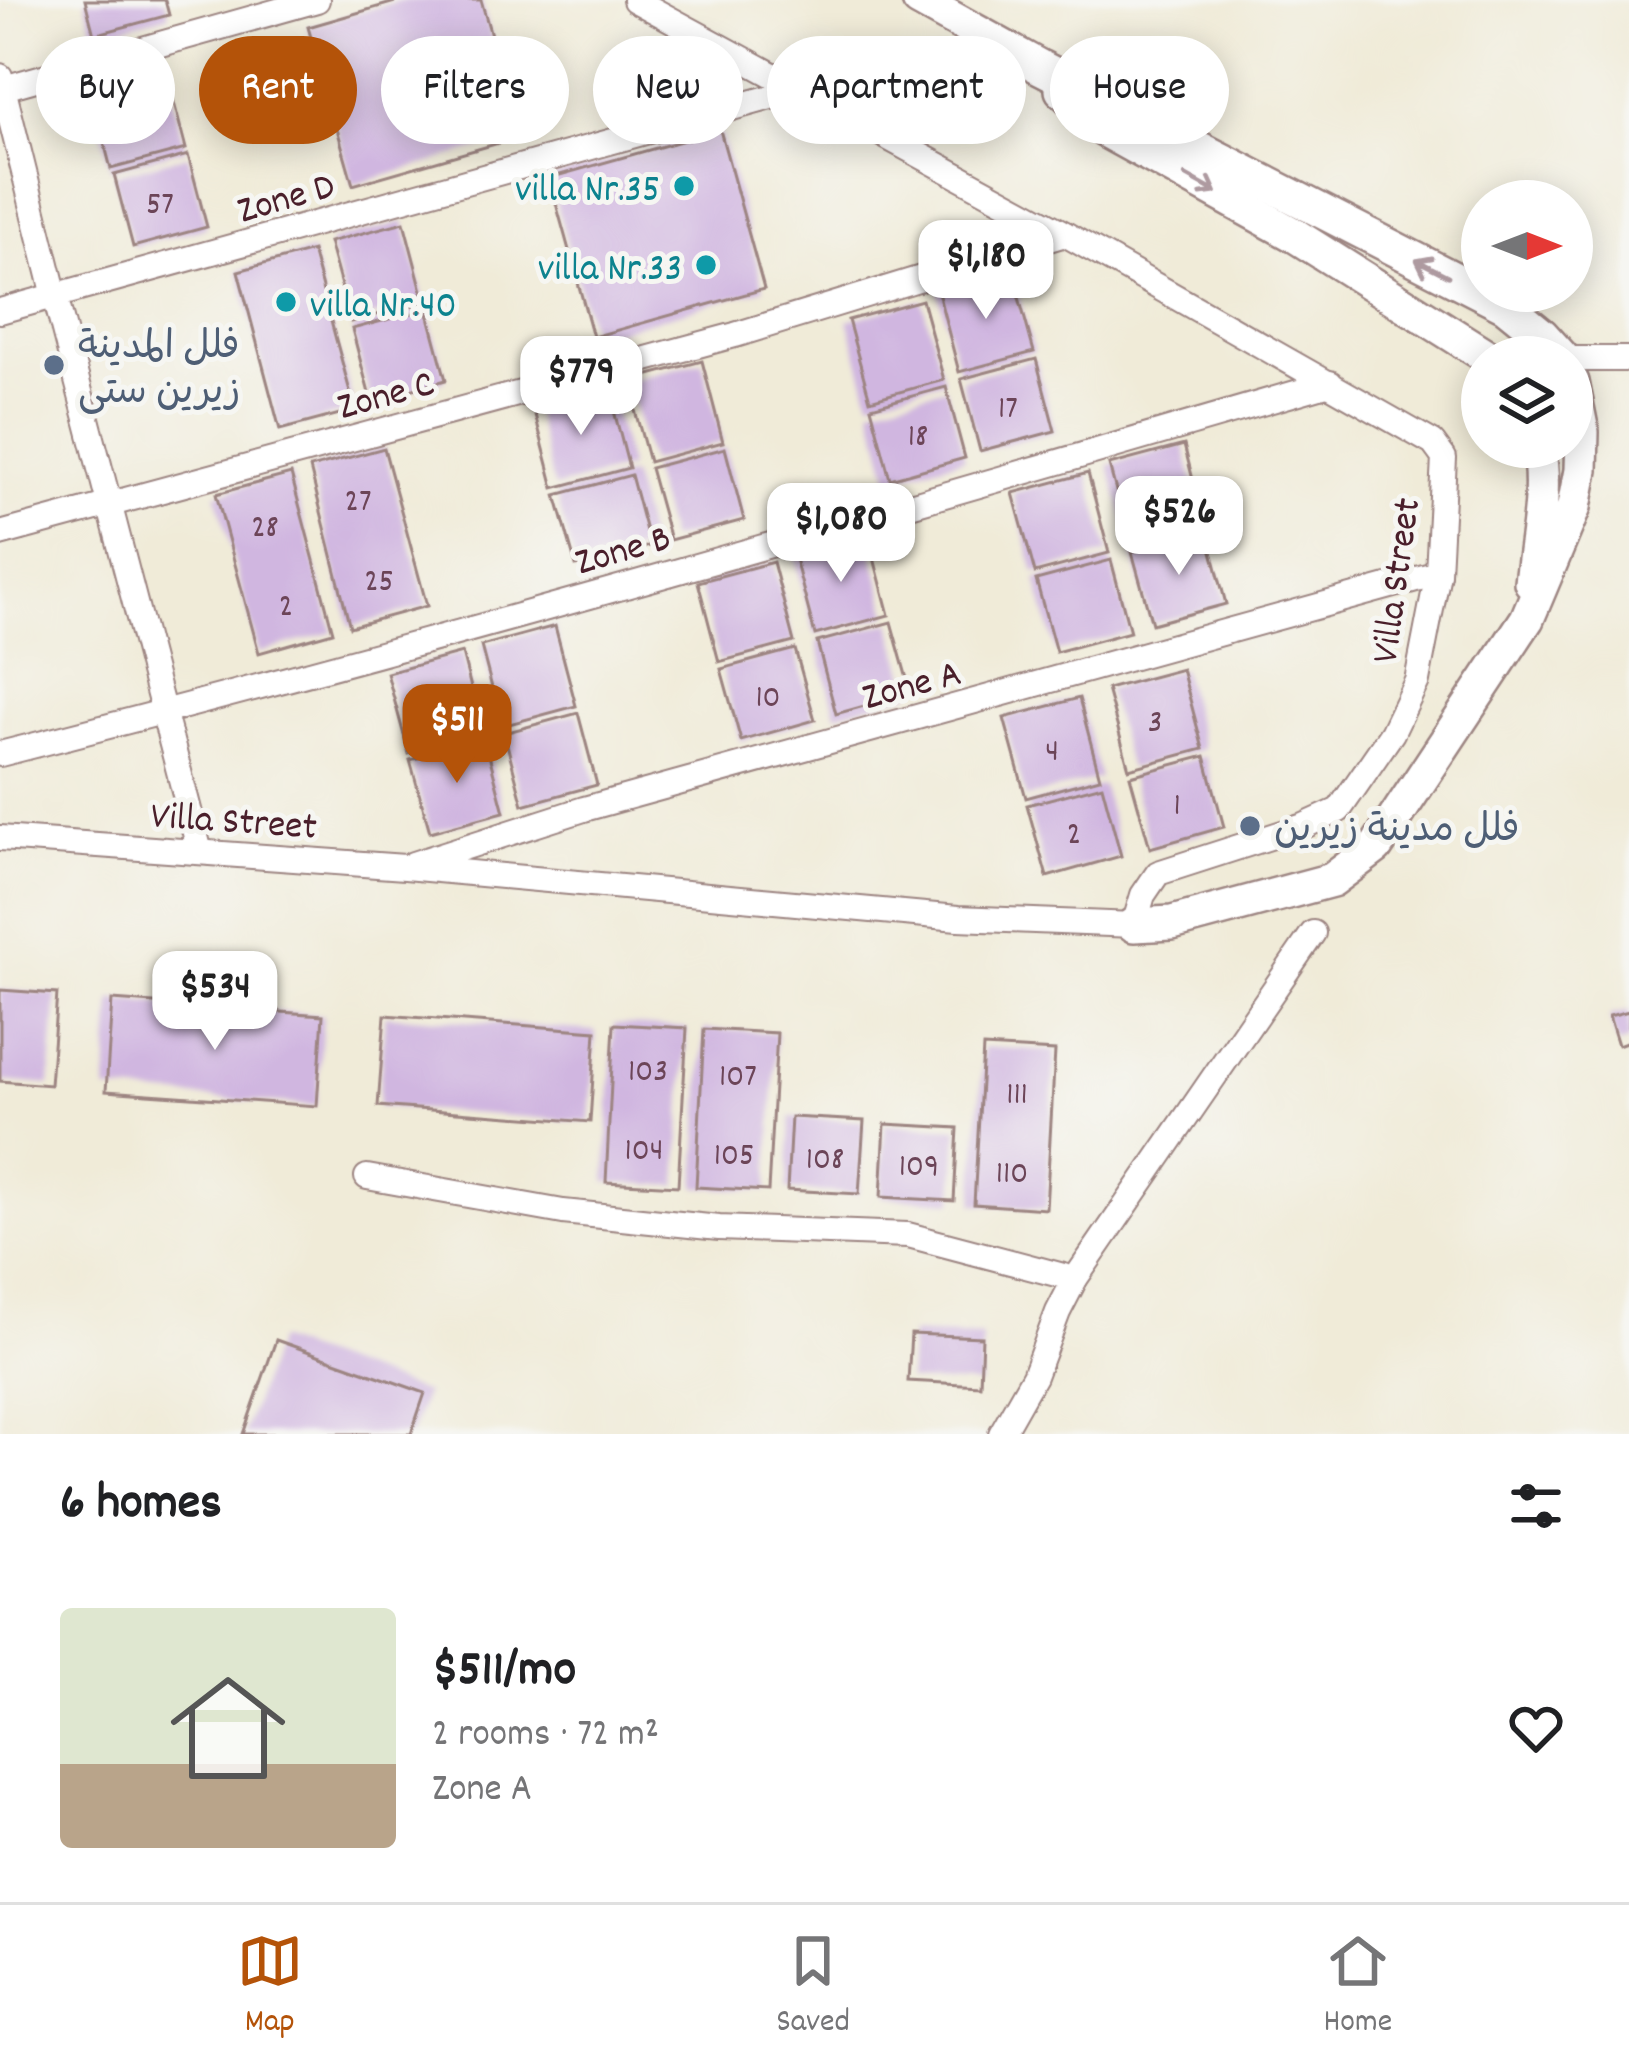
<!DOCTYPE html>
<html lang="en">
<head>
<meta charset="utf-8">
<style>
  body { margin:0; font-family:Dekko,"Playpen Sans Arabic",sans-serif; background:#f2f2f2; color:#202124; height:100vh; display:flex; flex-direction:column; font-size:45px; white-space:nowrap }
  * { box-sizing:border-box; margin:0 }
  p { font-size:39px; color:#757577 }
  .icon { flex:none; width:66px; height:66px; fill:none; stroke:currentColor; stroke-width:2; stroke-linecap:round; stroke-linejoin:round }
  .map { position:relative; height:1434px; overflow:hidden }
  .panel { display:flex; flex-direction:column; background:#fff; flex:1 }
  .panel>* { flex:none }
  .hud { position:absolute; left:36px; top:36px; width:1557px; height:108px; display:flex; gap:24px }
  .needle { width:78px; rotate:90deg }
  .buttons { position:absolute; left:1461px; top:180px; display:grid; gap:24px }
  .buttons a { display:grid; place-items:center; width:132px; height:132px; border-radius:50%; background:#fff; box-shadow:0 6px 30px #0003; font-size:60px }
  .price { position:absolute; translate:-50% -102px; padding:0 27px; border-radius:24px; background:#fff; color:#222; font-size:39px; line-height:78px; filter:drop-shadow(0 3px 6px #0008) }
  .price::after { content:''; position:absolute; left:50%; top:72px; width:36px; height:27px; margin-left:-18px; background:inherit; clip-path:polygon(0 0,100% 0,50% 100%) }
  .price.active { background:#b45309; color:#fff }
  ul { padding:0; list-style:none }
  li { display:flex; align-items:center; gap:36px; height:300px; padding:0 60px }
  li span { display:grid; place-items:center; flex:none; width:336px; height:240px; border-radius:12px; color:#555 }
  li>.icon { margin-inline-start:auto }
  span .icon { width:144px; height:144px; fill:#fffc; stroke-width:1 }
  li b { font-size:51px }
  h2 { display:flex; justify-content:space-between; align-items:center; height:144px; padding:0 60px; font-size:51px }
  .chip { padding:0 42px; border-radius:54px; background:#fff; box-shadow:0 6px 30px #0003; font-size:42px; line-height:108px }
  .chip.active { background:#b45309; color:#fff }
  .menu { display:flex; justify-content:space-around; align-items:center; height:168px; border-top:3px solid #e0e0e0; background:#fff; font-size:33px; color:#757577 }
  .menu a { display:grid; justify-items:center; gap:6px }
  .menu .active { color:#b45309 }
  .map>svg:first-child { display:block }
  .building { fill:#d0b6e0 }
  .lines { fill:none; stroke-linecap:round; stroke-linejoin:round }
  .street-casing { stroke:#9d8582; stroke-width:28 }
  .secondary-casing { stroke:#9d8582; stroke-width:38 }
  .street { stroke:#fff; stroke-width:24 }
  .secondary { stroke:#fff; stroke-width:33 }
  .oneway { stroke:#ae9aa0 }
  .culture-dot { fill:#0f9aa8; stroke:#f6f6f2; stroke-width:4.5 }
  .service-dot { fill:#5c6f8a; stroke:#f6f6f2; stroke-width:4.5 }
  .labels { text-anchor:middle; stroke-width:10; stroke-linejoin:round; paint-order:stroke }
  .number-label { font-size:33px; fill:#6c4558 }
  .culture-label { font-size:39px; fill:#0d838f; stroke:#f6f6f2; text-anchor:end }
  .street-label { font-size:39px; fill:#4a1f2b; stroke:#f6f6f2 }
  .service-label { font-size:39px; fill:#4e5e75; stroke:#f6f6f2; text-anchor:start }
</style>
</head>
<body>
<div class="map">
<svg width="1629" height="1434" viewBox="0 0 1629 1434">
  <rect width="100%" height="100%" fill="#f6f6f2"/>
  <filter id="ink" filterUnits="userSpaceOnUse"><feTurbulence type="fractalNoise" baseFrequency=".00833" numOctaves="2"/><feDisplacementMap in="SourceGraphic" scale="24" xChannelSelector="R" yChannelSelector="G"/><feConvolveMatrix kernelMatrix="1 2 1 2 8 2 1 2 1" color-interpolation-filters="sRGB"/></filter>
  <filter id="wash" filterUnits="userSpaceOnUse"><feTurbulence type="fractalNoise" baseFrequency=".004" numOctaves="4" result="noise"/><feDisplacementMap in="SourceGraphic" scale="48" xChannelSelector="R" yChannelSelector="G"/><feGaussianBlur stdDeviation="2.7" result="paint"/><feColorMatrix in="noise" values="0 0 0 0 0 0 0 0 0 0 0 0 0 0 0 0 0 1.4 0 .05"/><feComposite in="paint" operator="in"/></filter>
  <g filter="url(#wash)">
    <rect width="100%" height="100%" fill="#f0ebd8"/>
    <g id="blocks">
      <g class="building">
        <polygon points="85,0 165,0 169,15 94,35"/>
        <polygon points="402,0 481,0 520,137 353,185 308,27"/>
        <polygon points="165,68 186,149 111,169 90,88"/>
        <polygon points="720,130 764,289 593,337 549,178"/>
        <polygon points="188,155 207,227 133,247 114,175"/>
        <polygon points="404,222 425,302 351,322 329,242"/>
        <polygon points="312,251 355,410 280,430 238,271"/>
        <polygon points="1012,272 1034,352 959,372 938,292"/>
        <polygon points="922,300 944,380 870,400 848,320"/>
        <polygon points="427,309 446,380 371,401 352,329"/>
        <polygon points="1036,359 1055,431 980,451 961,379"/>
        <polygon points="702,361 723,442 649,462 627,381"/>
        <polygon points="946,387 965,458 890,479 871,407"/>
        <polygon points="608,388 629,468 554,488 533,407"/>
        <polygon points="1184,445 1205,526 1131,546 1109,465"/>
        <polygon points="384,448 427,606 350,627 310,468"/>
        <polygon points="725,448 744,520 670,540 650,468"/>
        <polygon points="1088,473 1109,553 1035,573 1013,493"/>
        <polygon points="291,474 333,632 259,653 216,494"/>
        <polygon points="631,475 650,546 576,566 556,495"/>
        <polygon points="1207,532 1226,604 1152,624 1132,552"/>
        <polygon points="868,535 889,615 815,635 794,555"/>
        <polygon points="1111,560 1130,632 1056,652 1036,580"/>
        <polygon points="773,562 794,642 719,662 698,582"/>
        <polygon points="891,622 911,693 836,714 817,642"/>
        <polygon points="555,626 576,706 502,726 481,646"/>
        <polygon points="795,649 815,720 741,741 721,669"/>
        <polygon points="462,653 483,734 409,754 387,673"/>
        <polygon points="1182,669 1203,749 1129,769 1107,689"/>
        <polygon points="1079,698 1100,778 1026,798 1004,718"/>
        <polygon points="578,713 597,785 523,805 504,733"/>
        <polygon points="485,740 504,812 430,832 410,760"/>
        <polygon points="1205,756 1224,827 1150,848 1130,776"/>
        <polygon points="1102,785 1121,856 1047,877 1027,805"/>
        <polygon points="0,990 57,994 50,1085 0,1081"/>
        <polygon points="112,1000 323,1015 317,1106 106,1091"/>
        <polygon points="1629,1011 1629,1041 1618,1045 1609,1016"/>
        <polygon points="385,1015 596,1031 590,1122 378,1106"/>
        <polygon points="614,1024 687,1028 678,1186 606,1182"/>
        <polygon points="704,1029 777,1033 768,1191 696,1187"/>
        <polygon points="983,1047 1055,1051 1046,1209 974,1204"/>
        <polygon points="791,1117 864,1121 859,1194 787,1190"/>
        <polygon points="885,1124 958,1128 954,1201 881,1197"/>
        <polygon points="911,1334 982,1337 980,1385 908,1381"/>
        <polygon points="276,1340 425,1393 411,1434 243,1434"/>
      </g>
    </g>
  </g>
  <g filter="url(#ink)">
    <use href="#blocks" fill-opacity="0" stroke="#9d8582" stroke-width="3"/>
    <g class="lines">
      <defs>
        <g id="street">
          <polyline points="0,76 55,296 200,852"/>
          <polyline points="0,89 317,0"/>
          <polyline points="0,311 797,90"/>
          <polyline points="1572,359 1629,359"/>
          <polyline points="0,534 735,335 1065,234"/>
          <path d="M0 754C446 641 888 512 1330 383"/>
          <polyline points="0,838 405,867 958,918 1134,925 1143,895 1158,873 1304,826 1339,810 1392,733 1417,681 1423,650 1438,573 1444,458 1433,443 1065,234 635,0"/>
          <polyline points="413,864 584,809 1438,573"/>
          <polyline points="367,1177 563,1212 719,1228 908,1235 1075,1279"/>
          <polyline points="1001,1434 1034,1376 1058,1312 1075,1279 1313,933"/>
        </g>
        <g id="secondary">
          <polyline points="919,0 1040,67 1505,305 1542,335 1562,357"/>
          <polyline points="1062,90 1104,130 1296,236 1488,357"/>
          <path d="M1531 582C1536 538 1547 491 1538 447"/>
          <polyline points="1134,925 1172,923 1332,880 1376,847 1527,619 1574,507 1581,470 1582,432 1572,382"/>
        </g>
      </defs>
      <use href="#street" class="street-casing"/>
      <use href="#secondary" class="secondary-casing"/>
      <use href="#street" class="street"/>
      <use href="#secondary" class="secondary"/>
    </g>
    <defs><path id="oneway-shaft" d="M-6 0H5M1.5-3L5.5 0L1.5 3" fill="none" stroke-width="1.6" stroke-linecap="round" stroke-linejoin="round" transform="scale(3)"/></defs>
    <g class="oneway">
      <use href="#oneway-shaft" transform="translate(1201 184) rotate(29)"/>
      <use href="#oneway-shaft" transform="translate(1432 268) rotate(-153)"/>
    </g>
  </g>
  <g class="culture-dot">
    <circle cx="684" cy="186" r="12"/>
    <circle cx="706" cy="265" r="12"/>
    <circle cx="286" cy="302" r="12"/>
  </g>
  <g class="service-dot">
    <circle cx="54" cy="365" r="12"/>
    <circle cx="1250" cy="826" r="12"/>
  </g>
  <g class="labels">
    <g class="number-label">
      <text x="160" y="213">57</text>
      <text x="1008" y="417">17</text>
      <text x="918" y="445">18</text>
      <text x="358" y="510">27</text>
      <text x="265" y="536">28</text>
      <text x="379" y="590">25</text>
      <text x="286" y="615">2</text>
      <text x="768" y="706">10</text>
      <text x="1155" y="731">3</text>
      <text x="1052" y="760">4</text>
      <text x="1177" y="814">1</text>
      <text x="1074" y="843">2</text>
      <text x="648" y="1080">103</text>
      <text x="738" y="1085">107</text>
      <text x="1017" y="1103">111</text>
      <text x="644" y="1159">104</text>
      <text x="734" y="1164">105</text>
      <text x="825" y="1168">108</text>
      <text x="919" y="1175">109</text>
      <text x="1012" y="1182">110</text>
    </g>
    <g class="culture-label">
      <text x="660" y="200">villa Nr.35</text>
      <text x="682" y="279">villa Nr.33</text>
      <text x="310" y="316" text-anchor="start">villa Nr.40</text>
    </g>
    <g class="street-label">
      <text transform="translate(285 195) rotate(-16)" y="14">Zone D</text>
      <text transform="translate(385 392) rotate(-15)" y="14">Zone C</text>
      <text transform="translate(622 547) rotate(-16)" y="14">Zone B</text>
      <text transform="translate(1393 580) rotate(-82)" y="14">Villa Street</text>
      <text transform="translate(911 682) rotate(-15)" y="14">Zone A</text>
      <text transform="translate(234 818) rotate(4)" y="14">Villa Street</text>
    </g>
    <g class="service-label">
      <text x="78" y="357">فلل المدينة<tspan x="78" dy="45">زیرین ستی</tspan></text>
      <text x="1274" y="840">فلل مدينة زيرين</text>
    </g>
  </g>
</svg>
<div class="buttons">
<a><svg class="needle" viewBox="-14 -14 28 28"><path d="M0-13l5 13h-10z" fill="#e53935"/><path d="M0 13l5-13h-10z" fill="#757577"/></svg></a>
<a><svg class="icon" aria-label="layers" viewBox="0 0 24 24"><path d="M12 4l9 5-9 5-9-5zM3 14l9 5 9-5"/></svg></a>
</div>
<b class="price" style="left:986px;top:322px">$1,180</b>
<b class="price" style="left:581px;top:438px">$779</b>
<b class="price" style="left:1179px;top:578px">$526</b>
<b class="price" style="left:841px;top:585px">$1,080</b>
<b class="price active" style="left:457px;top:786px">$511</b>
<b class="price" style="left:215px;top:1053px">$534</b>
<div class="hud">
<a class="chip">Buy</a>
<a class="chip active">Rent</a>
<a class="chip">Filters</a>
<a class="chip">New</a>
<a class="chip">Apartment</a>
<a class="chip">House</a>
</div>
</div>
<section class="panel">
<h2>6 homes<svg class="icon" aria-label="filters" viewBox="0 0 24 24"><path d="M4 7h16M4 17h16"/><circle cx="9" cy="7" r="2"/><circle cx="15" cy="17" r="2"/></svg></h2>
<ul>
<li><span style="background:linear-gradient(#dfe7d0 65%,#b9a48a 0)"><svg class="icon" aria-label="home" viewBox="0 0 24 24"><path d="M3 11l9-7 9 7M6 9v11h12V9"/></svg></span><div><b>$511/mo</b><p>2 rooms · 72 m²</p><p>Zone A</p></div><svg class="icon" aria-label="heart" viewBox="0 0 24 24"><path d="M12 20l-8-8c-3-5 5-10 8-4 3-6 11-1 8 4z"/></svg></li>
</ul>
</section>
<nav class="menu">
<a class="active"><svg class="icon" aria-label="map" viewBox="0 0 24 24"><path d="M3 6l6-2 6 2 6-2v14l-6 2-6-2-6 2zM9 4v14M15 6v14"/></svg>Map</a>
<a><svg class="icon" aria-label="saved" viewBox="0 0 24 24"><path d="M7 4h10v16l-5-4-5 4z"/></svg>Saved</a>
<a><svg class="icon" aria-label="home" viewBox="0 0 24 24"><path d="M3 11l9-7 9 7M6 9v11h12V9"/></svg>Home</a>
</nav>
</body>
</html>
